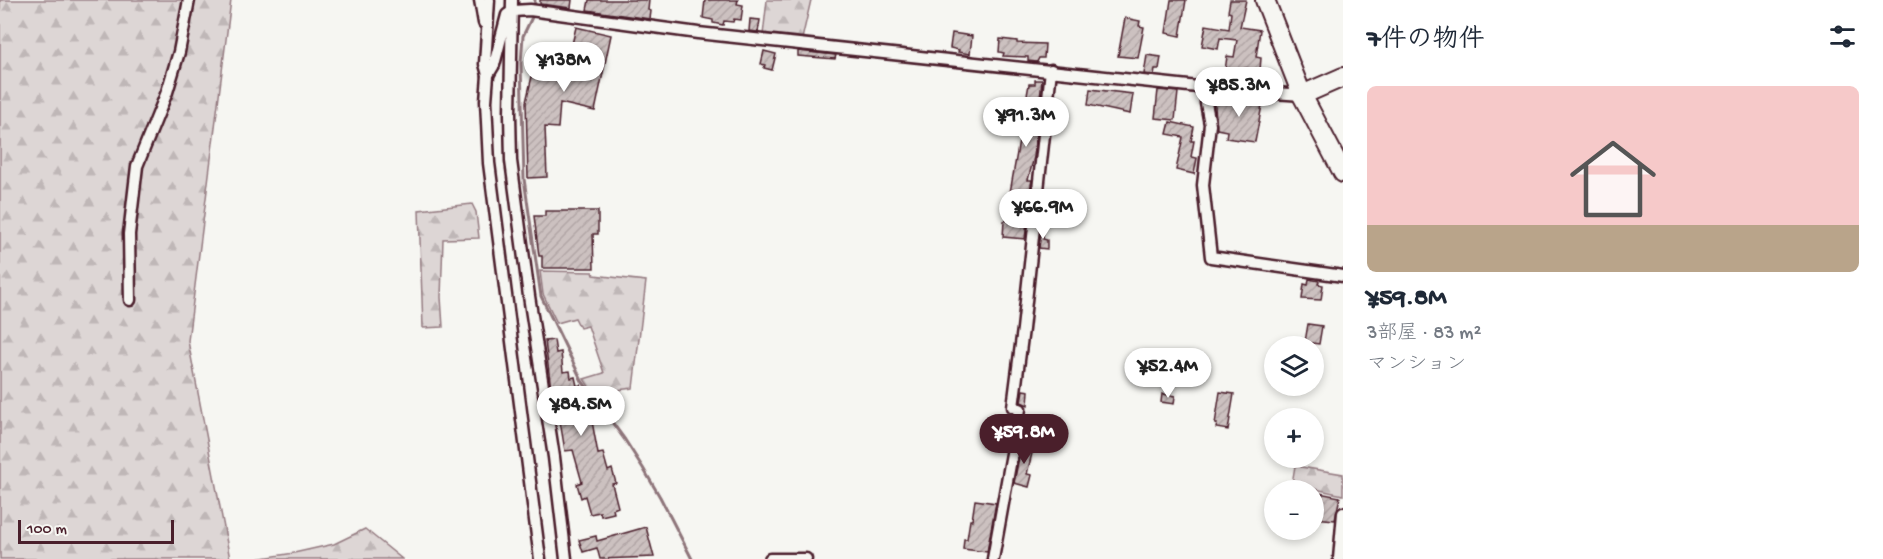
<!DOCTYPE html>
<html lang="ja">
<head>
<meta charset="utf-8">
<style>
  body { margin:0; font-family:"Gochi Hand","Klee One",sans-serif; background:#f2f2f3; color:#1f2937; height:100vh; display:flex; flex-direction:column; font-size:22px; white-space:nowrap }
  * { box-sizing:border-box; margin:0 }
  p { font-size:20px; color:#747a83 }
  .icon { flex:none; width:33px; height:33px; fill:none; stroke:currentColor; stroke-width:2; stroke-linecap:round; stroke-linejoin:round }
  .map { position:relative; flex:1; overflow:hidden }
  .side { display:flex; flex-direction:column; background:#fff; width:540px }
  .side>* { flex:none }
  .fabs { position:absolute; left:1264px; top:336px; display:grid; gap:12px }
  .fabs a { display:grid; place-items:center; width:60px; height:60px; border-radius:50%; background:#fff; box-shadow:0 3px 9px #0003; font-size:30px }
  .scale { position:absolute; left:18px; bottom:15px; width:156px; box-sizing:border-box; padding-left:6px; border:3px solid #4a1f2b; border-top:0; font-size:16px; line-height:21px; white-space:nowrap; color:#4a1f2b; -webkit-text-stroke:4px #f6f6f2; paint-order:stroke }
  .price { position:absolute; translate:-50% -51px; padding:0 14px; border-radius:21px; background:#fff; color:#222; font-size:20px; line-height:39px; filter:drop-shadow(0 2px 3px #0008) }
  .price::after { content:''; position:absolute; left:50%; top:36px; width:18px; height:14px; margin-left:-9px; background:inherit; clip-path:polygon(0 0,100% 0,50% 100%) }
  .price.active { background:#4a1f2b; color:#fff }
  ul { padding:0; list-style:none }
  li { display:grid; align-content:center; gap:12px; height:318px; padding:0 24px }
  li span { display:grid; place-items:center; height:186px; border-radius:9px; color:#555 }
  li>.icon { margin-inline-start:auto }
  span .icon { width:108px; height:108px; fill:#fffc; stroke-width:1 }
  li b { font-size:26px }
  h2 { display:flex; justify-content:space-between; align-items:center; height:72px; padding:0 24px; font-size:26px }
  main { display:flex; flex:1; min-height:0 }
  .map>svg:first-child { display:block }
  .forest { fill:url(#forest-firs); stroke:#947a80; stroke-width:1.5 }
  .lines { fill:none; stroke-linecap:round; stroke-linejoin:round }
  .stream { stroke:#8e747a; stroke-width:3 }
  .building { fill:url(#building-hatch); stroke:#4a1f2b; stroke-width:1.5 }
  .minor-casing { stroke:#4a1f2b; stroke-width:15 }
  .primary-casing { stroke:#4a1f2b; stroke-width:22 }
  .trunk-casing { stroke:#4a1f2b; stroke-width:22 }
  .minor { stroke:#f6f6f2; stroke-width:10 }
  .primary { stroke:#f6f6f2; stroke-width:18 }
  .trunk { stroke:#f6f6f2; stroke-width:18 }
</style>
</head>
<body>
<main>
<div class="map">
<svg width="1343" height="559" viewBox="0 0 1343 559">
  <defs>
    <pattern id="forest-firs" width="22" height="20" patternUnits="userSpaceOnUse" patternTransform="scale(1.5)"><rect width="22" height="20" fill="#ddd6d5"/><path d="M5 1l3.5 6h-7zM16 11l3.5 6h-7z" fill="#bfb7b7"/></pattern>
    <pattern id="building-hatch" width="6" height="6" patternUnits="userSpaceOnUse" patternTransform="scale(1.5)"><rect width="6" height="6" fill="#ccc1c0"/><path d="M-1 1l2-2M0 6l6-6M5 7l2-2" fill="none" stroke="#b1a5a5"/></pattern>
  </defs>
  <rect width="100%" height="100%" fill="#f6f6f2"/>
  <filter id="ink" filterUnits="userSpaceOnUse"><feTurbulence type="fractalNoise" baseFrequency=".0167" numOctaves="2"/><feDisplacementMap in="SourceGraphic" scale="12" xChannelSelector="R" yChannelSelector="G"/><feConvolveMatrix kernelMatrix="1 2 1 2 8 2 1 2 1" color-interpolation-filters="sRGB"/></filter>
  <g filter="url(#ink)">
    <g class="forest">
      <polygon points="0,0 231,0 188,341 230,559 0,559"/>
      <polygon points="767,0 811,0 802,39 763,35"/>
      <polygon points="472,204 476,212 479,238 443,239 441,297 443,327 423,328 419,210"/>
      <polygon points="540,271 593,272 594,275 646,281 633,388 593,393 584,379 604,373 588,326 580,328 575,318 557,323 543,294"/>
      <polygon points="1295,466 1343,474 1343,495 1292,484"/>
      <polygon points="365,529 402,559 256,559 294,553 334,544"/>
    </g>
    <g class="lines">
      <polyline class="stream" points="535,0 533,15 523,36 521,63 524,179 541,296 582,381 625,440 643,468 660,497 692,559"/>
    </g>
    <g class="building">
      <polygon points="540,0 572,0 571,8 540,4"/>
      <polygon points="589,0 649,0 648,10 651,11 650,19 587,10"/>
      <polygon points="705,0 738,0 737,4 743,5 741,20 734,19 733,22 724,21 723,25 713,23 713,20 703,18"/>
      <polygon points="1171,0 1186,0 1180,36 1166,33"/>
      <polygon points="1230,0 1246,0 1240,27 1260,30 1256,57 1261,58 1260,70 1245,68 1245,71 1241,71 1240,73 1225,71 1227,56 1234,57 1237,40 1220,38 1218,49 1202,46 1206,25 1229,29 1231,13 1228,12"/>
      <polygon points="1125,18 1140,21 1139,26 1144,27 1138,58 1118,56"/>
      <polygon points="750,19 760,20 758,32 749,31"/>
      <polygon points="576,27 611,35 595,111 560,103 558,128 545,127 547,177 528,178 526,102 533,72 564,79"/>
      <polygon points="952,33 972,36 970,54 958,52 959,50 950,48"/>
      <polygon points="1000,39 1017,41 1017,43 1045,44 1044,58 1039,58 1037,62 1028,61 1028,57 1003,56 1004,53 999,52"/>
      <polygon points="764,51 776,54 772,70 764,68 765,65 761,64"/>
      <polygon points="798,51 836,55 835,59 798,56"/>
      <polygon points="1147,55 1161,57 1159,69 1155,69 1154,75 1144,74"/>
      <polygon points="1035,80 1042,80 1034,157 1028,180 1032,180 1027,206 1008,204 1029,84 1035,84"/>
      <polygon points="1090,89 1133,94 1130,114 1088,105"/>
      <polygon points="1158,90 1178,92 1175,120 1155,118"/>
      <polygon points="1214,96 1223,97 1222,101 1240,104 1241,99 1263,100 1255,142 1226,138 1227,131 1217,129"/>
      <polygon points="1170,122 1194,127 1191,141 1194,141 1191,157 1197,158 1194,174 1176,170 1183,137 1167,134"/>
      <polygon points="545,211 598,211 598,234 593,234 594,268 542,268 542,256 539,256 534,216 545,216"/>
      <polygon points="1010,220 1027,222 1025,239 1003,237 1004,221"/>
      <polygon points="1042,224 1044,224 1043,239 1047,240 1047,249 1039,248"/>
      <polygon points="1309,279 1319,281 1318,284 1323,285 1321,300 1302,299 1304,284 1308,285"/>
      <polygon points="1308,324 1322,326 1319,344 1305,342"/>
      <polygon points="554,340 556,353 561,352 563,372 570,371 571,378 575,377 577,386 581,385 585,406 589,405 598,454 603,453 608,471 612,469 616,483 612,484 618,507 613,509 614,513 601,516 600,512 590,514 585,496 581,498 577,484 582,482 573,450 565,451 556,397 552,397 545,341"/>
      <polygon points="1023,390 1029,391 1028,405 1021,402"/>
      <polygon points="1220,392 1234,394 1228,430 1216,428 1217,424 1215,424"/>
      <polygon points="1162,394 1175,396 1174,404 1161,402"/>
      <polygon points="1022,442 1034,445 1027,474 1032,475 1029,487 1014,483"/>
      <polygon points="1314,492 1340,497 1335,520 1314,518"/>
      <polygon points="975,500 996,503 987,552 963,549 964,539 967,539 970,520 972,520"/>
      <polygon points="646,527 654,557 600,559 597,548 583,552 579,540 596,536 597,541"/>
    </g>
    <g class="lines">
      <defs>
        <g id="minor">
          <polyline points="480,0 484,23"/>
          <polyline points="489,0 485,64 488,75 486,101 489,163 540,559"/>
          <polyline points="512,0 510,114 511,161 529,296 554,457 566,559"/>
          <polyline points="488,75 494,65 507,15 513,11 530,10 698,33 1207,88 1302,95"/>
          <polyline points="1207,88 1206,103 1210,124 1203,185 1211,257 1343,276"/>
          <polyline points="130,300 129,234 137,166 167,92 179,52 189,0"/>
          <polyline points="770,559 806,559"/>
          <polyline points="993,559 1020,409 1013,407 1023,329 1051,70"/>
          <polyline points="1339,559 1343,513"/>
        </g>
        <polyline id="primary" points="1302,95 1343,77"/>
        <polyline id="trunk" points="1265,0 1302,95 1343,173"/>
      </defs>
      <use href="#minor" class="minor-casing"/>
      <use href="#primary" class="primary-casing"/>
      <use href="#trunk" class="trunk-casing"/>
      <use href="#minor" class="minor"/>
      <use href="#primary" class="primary"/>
      <use href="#trunk" class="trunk"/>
    </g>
  </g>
</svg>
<div class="fabs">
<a><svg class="icon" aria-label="layers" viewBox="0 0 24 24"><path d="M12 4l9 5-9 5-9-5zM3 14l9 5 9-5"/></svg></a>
<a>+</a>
<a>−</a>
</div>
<div class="scale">100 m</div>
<b class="price" style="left:564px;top:93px">¥138M</b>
<b class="price" style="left:1239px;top:118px">¥85.3M</b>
<b class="price" style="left:1026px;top:148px">¥91.3M</b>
<b class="price" style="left:1043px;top:240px">¥66.9M</b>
<b class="price" style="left:1168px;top:399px">¥52.4M</b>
<b class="price" style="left:581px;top:437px">¥84.5M</b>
<b class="price active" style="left:1024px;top:465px">¥59.8M</b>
</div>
<section class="side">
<h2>7件の物件<svg class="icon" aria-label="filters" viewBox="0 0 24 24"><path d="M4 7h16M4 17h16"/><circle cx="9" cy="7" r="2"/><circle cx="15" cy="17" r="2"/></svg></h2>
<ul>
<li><span style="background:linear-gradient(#f6c9c9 75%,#b9a48a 0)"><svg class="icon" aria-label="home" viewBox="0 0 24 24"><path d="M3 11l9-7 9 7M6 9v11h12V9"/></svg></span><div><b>¥59.8M</b><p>3部屋 · 83 m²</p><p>マンション</p></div></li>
</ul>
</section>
</main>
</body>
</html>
